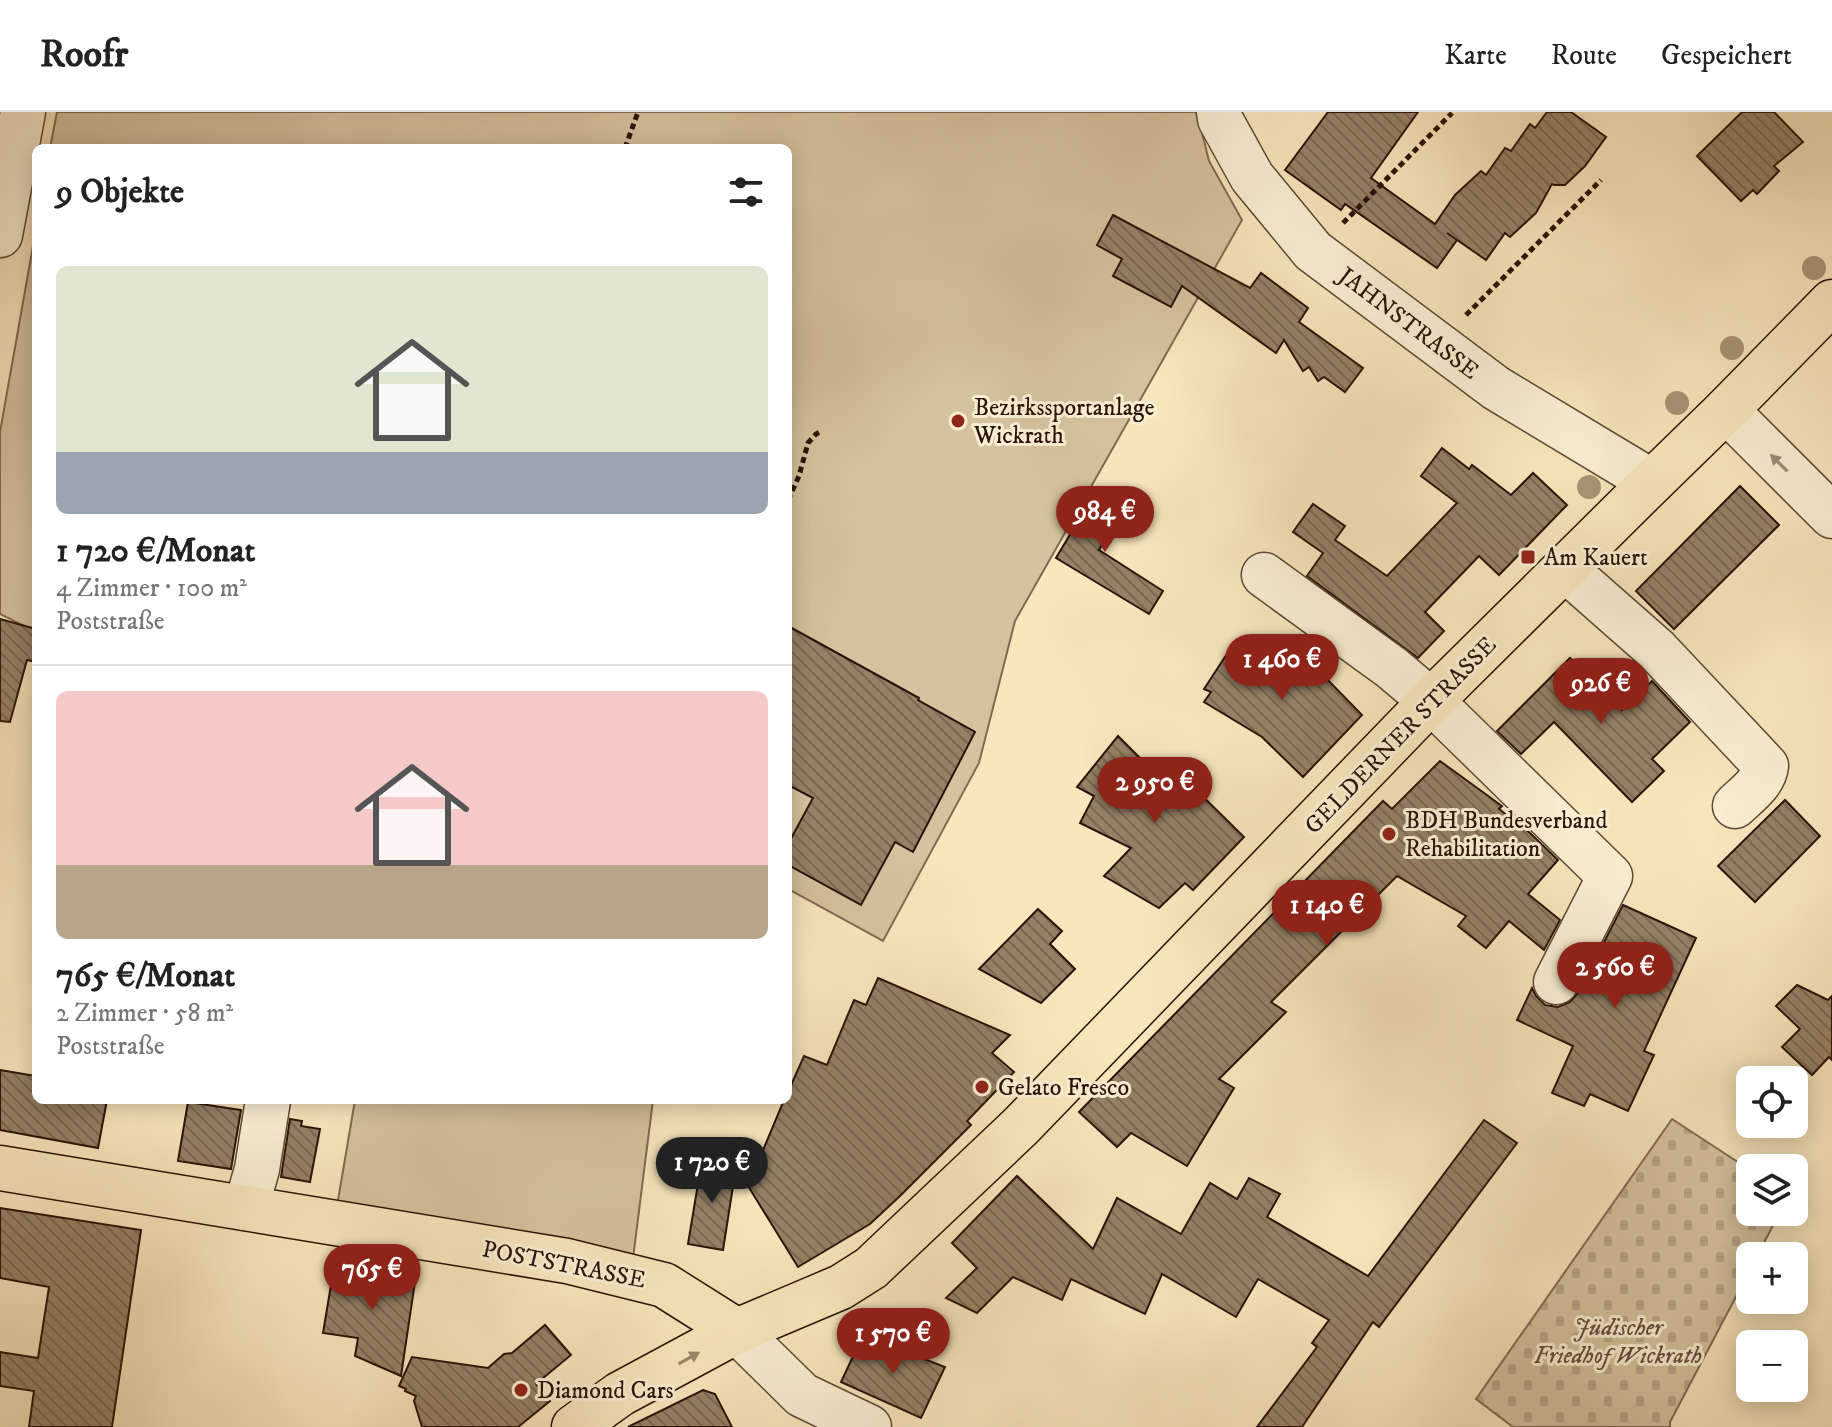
<!DOCTYPE html>
<html lang="de">
<head>
<meta charset="utf-8">
<style>
  body { margin:0; font-family:"IM FELL DW Pica",serif; background:#f2f2f2; color:#222; height:100vh; display:flex; flex-direction:column; font-size:30px; white-space:nowrap }
  * { box-sizing:border-box; margin:0 }
  p { font-size:26px; color:#767676 }
  .icon { flex:none; width:44px; height:44px; fill:none; stroke:currentColor; stroke-width:2; stroke-linecap:round; stroke-linejoin:round }
  .map { position:relative; flex:1; overflow:hidden }
  .sheet { position:absolute; left:32px; top:32px; width:760px; height:960px; display:flex; flex-direction:column; background:#fff; border-radius:12px; box-shadow:0 4px 20px #0003 }
  .sheet>* { flex:none }
  .tools { position:absolute; left:1736px; top:954px; display:grid; gap:16px }
  .tools a { display:grid; place-items:center; width:72px; height:72px; border-radius:12px; background:#fff; box-shadow:0 4px 20px #0003; font-size:40px }
  .price { position:absolute; translate:-50% -68px; padding:0 18px; border-radius:28px; background:#8f2418; color:#fff; font-size:26px; line-height:52px; filter:drop-shadow(0 2px 4px #0008) }
  .price::after { content:''; position:absolute; left:50%; top:48px; width:24px; height:18px; margin-left:-12px; background:inherit; clip-path:polygon(0 0,100% 0,50% 100%) }
  .price.active { background:#222; color:#fff }
  ul { padding:0; list-style:none }
  li { display:grid; align-content:center; gap:16px; height:424px; padding:0 24px }
  li+li { border-top:2px solid #e0e0e0 }
  li span { display:grid; place-items:center; height:248px; border-radius:12px; color:#555 }
  li>.icon { margin-inline-start:auto }
  span .icon { width:144px; height:144px; fill:#fffc; stroke-width:1 }
  li b { font-size:34px }
  h2 { display:flex; justify-content:space-between; align-items:center; height:96px; padding:0 24px; font-size:34px }
  header { display:flex; align-items:center; gap:48px; box-sizing:border-box; height:112px; padding:0 40px; background:#fff; border-bottom:2px solid #e0e0e0 }
  header strong { font-size:38px }
  nav { display:flex; gap:44px; margin-inline-start:auto; font-size:28px }
  .map>svg:first-child { display:block }
  .grass { fill:#d5c29e; stroke:#806a54; stroke-width:2 }
  .cemetery { fill:url(#cemetery-stones); stroke:#806a54; stroke-width:2 }
  .building { fill:url(#building-back-hatch); stroke:#2a1309; stroke-width:2 }
  .lines { fill:none; stroke-linecap:round; stroke-linejoin:round }
  .minor-casing { stroke:#5e4836; stroke-width:47 }
  .major-casing { stroke:#2a1309; stroke-width:47 }
  .path { stroke:#2a1309; stroke-width:5; stroke-dasharray:6 4; stroke-linecap:butt }
  .minor { stroke:#faefd3; stroke-width:44 }
  .major { stroke:#f8e6bc; stroke-width:44 }
  .tree { fill:#a89476 }
  .oneway { fill:#9c8c78 }
  .oneway2 { fill:#9b876b }
  .poi-dot { fill:#8f2418; stroke:#faefd3; stroke-width:3 }
  .labels { text-anchor:middle; stroke-width:6; stroke-linejoin:round; paint-order:stroke }
  .street-label { font-size:24px; fill:#2a1309; stroke:#faefd3 }
  .poi-label { font-size:24px; fill:#2a1309; stroke:#faefd3; text-anchor:start }
  .park-label { font-size:24px; font-style:italic; fill:#66503d; stroke:#faefd3 }
</style>
</head>
<body>
<header>
<strong>Roofr</strong>
<nav><a>Karte</a><a>Route</a><a>Gespeichert</a></nav>
</header>
<div class="map">
<svg width="1832" height="1315" viewBox="0 0 1832 1315">
  <defs>
    <pattern id="cemetery-stones" width="16" height="16" patternUnits="userSpaceOnUse" patternTransform="scale(2)"><rect width="16" height="16" fill="#d5c29e"/><path d="M2 7V4a2 2 0 0 1 4 0v3zM10 15v-3a2 2 0 0 1 4 0v3z" fill="#b7a687"/></pattern>
    <pattern id="building-back-hatch" width="6" height="6" patternUnits="userSpaceOnUse" patternTransform="scale(2)"><rect width="6" height="6" fill="#958166"/><path d="M-1 5l2 2M0 0l6 6M5-1l2 2" fill="none" stroke="#7a6852"/></pattern>
  </defs>
  <rect width="100%" height="100%" fill="#f8e6bc"/>
  <filter id="stains"><feTurbulence type="fractalNoise" baseFrequency=".0025" numOctaves="4"/><feColorMatrix values="0 0 0 0 .2 0 0 0 0 .09 0 0 0 0 .02 0 0 0 .5 -.17"/></filter>
  <radialGradient id="worn" r=".72"><stop offset=".6" stop-color="#630" stop-opacity="0"/><stop offset="1" stop-color="#630" stop-opacity=".3"/></radialGradient>
  <g class="grass">
    <polygon points="57,0 1197,0 1209,49 1242,108 1015,509 979,651 883,829 788,777 788,36 50,36"/>
    <polygon points="36,117 36,520 0,502 0,320"/>
    <polygon points="355,988 653,988 632,1154 336,1100"/>
  </g>
  <polygon class="cemetery" points="1672,1007 1750,1058 1750,1100 1780,1100 1757,1144 1750,1144 1750,1158 1670,1310 1670,1315 1513,1315 1476,1287"/>
  <g class="building">
    <polygon points="1328,0 1418,0 1371,66 1435,112 1455,83 1481,59 1486,63 1505,36 1511,39 1530,12 1535,16 1547,0 1571,0 1606,25 1585,54 1565,73 1554,73 1552,72 1536,101 1510,125 1505,121 1486,148 1447,121 1457,128 1437,156 1345,92 1341,98 1285,58"/>
    <polygon points="1742,0 1774,0 1803,30 1774,54 1779,59 1757,82 1753,78 1741,89 1697,44"/>
    <polygon points="1113,103 1250,176 1261,161 1308,196 1299,210 1363,256 1345,280 1324,265 1318,269 1309,255 1303,259 1284,228 1276,241 1182,174 1171,195 1113,164 1122,147 1097,133"/>
    <polygon points="1442,336 1469,357 1472,353 1511,383 1533,361 1567,393 1499,463 1479,444 1425,500 1444,519 1418,546 1307,464 1323,441 1293,420 1313,392 1345,414 1335,428 1387,464 1457,391 1421,364"/>
    <polygon points="1740,374 1779,413 1674,517 1636,479"/>
    <polygon points="1098,376 1126,392 1099,438 1163,479 1149,502 1056,446"/>
    <polygon points="0,507 36,517 36,550 27,548 10,610 0,609"/>
    <polygon points="788,514 919,586 918,588 975,620 913,740 895,730 861,793 788,753 788,732 813,686 788,673"/>
    <polygon points="1272,526 1323,563 1362,603 1303,665 1262,625 1204,590 1211,580 1204,577 1236,528 1254,539 1261,530 1267,533"/>
    <polygon points="1570,546 1622,598 1652,569 1690,610 1652,647 1664,659 1632,690 1554,610 1521,642 1497,619"/>
    <polygon points="1118,624 1149,655 1154,650 1173,667 1179,661 1244,725 1193,778 1185,771 1159,796 1104,764 1131,736 1080,711 1094,684 1077,675"/>
    <polygon points="1440,649 1502,694 1499,697 1530,721 1558,748 1528,782 1560,808 1544,838 1509,809 1486,836 1458,814 1466,804 1397,764 1271,890 1286,900 1219,967 1234,976 1187,1054 1131,1021 1117,1035 1079,1000 1383,689 1392,697"/>
    <polygon points="1785,688 1820,724 1755,790 1718,754"/>
    <polygon points="1623,793 1696,826 1644,939 1654,943 1628,999 1590,982 1584,994 1552,981 1573,934 1517,908 1532,876 1536,884 1545,893 1558,895 1570,890 1578,881"/>
    <polygon points="1038,797 1062,819 1050,832 1075,857 1041,891 979,857"/>
    <polygon points="878,866 1010,923 992,941 1014,960 967,1009 971,1013 900,1084 870,1112 798,1155 748,1074 784,988 788,988 788,980 804,944 827,953 854,888 866,893"/>
    <polygon points="1797,873 1828,888 1832,884 1832,948 1829,945 1812,963 1782,935 1800,917 1776,894"/>
    <polygon points="0,958 36,964 36,988 107,988 98,1036 0,1018"/>
    <polygon points="188,990 241,998 231,1057 178,1049"/>
    <polygon points="290,1007 302,1009 301,1014 320,1017 310,1070 281,1065"/>
    <polygon points="1484,1008 1517,1031 1379,1215 1373,1210 1302,1315 1257,1315 1317,1235 1312,1231 1329,1208 1258,1167 1236,1205 1162,1162 1145,1202 1071,1167 1062,1188 1013,1165 977,1201 946,1186 977,1156 952,1131 1017,1064 1093,1137 1117,1086 1181,1122 1210,1071 1237,1087 1249,1066 1280,1082 1267,1105 1368,1164"/>
    <polygon points="702,1048 736,1055 723,1138 688,1132"/>
    <polygon points="0,1096 141,1118 112,1315 29,1315 34,1279 0,1274 0,1240 38,1246 49,1175 0,1166"/>
    <polygon points="335,1149 416,1163 401,1264 355,1244 358,1226 323,1221"/>
    <polygon points="545,1213 571,1243 536,1272 550,1289 518,1315 422,1315 414,1289 416,1284 405,1279 406,1277 399,1274 412,1245 488,1256 504,1242 512,1241"/>
    <polygon points="863,1223 945,1255 921,1306 841,1270"/>
    <polygon points="703,1278 715,1282 732,1315 628,1315"/>
  </g>
  <g class="lines">
    <defs>
      <g id="minor">
        <polyline points="1219,0 1220,7 1252,65 1313,139 1496,276 1652,370"/>
        <polyline points="0,123 23,0"/>
        <polyline points="1726,298 1832,404"/>
        <path d="M1565 457 1657 538 1766 654C1764 671 1746 683 1735 694"/>
        <polyline points="1264,463 1392,556 1431,589 1610,764 1556,870"/>
        <polyline points="246,1096 257,1057 268,988"/>
        <polyline points="737,1219 802,1283 869,1315"/>
      </g>
      <g id="major">
        <polyline points="0,1056 567,1149 664,1173 737,1219"/>
        <polyline points="574,1315 620,1282 737,1219 841,1175 871,1156 1021,1014 1431,589 1652,370 1726,298 1832,190"/>
      </g>
    </defs>
    <use href="#minor" class="minor-casing"/>
    <use href="#major" class="major-casing"/>
    <g class="path">
      <polyline points="625,36 638,0"/>
      <polyline points="1343,111 1452,1"/>
      <polyline points="1466,203 1601,68"/>
      <polyline points="788,388 799,364 808,331 816,322 820,320"/>
    </g>
    <use href="#minor" class="minor"/>
    <use href="#major" class="major"/>
  </g>
  <g class="tree">
    <circle cx="1814" cy="156" r="12"/>
    <circle cx="1732" cy="236" r="12"/>
    <circle cx="1677" cy="291" r="12"/>
    <circle cx="1589" cy="375" r="12"/>
  </g>
  <defs><path id="oneway-solid" d="M-6-.8H1V-3.2L6.5 0L1 3.2V.8H-6Z" transform="scale(2)"/></defs>
  <use class="oneway" href="#oneway-solid" transform="translate(1779 351) rotate(-135)"/>
  <use class="oneway2" href="#oneway-solid" transform="translate(689 1246) rotate(-29)"/>
  <g class="poi-dot">
    <circle cx="958" cy="309" r="8"/>
    <rect x="1520" y="437" width="16" height="16" rx="4"/>
    <circle cx="1389" cy="722" r="8"/>
    <circle cx="982" cy="975" r="8"/>
    <circle cx="521" cy="1278" r="8"/>
  </g>
  <g class="labels">
    <g class="street-label">
      <text transform="translate(1409 211) rotate(37)" y="8">JAHNSTRASSE</text>
      <text transform="translate(1400 623) rotate(-46)" y="8">GELDERNER STRASSE</text>
      <text transform="translate(564 1152) rotate(11)" y="8">POSTSTRASSE</text>
    </g>
    <g class="poi-label">
      <text x="974" y="303">Bezirkssportanlage<tspan x="974" dy="28">Wickrath</tspan></text>
      <text x="1544" y="453">Am Kauert</text>
      <text x="1405" y="716">BDH Bundesverband<tspan x="1405" dy="28">Rehabilitation</tspan></text>
      <text x="998" y="983">Gelato Fresco</text>
      <text x="537" y="1286">Diamond Cars</text>
    </g>
    <g class="park-label">
      <text x="1618" y="1223">Jüdischer<tspan x="1618" dy="28">Friedhof Wickrath</tspan></text>
    </g>
  </g>
  <rect width="100%" height="100%" filter="url(#stains)"/>
  <rect width="100%" height="100%" fill="url(#worn)"/>
</svg>
<div class="tools">
<a><svg class="icon" aria-label="locate" viewBox="0 0 24 24"><circle cx="12" cy="12" r="6"/><path d="M12 2v4M12 18v4M2 12h4M18 12h4"/></svg></a>
<a><svg class="icon" aria-label="layers" viewBox="0 0 24 24"><path d="M12 4l9 5-9 5-9-5zM3 14l9 5 9-5"/></svg></a>
<a>+</a>
<a>−</a>
</div>
<b class="price" style="left:1105px;top:442px">984 €</b>
<b class="price" style="left:1282px;top:590px">1 460 €</b>
<b class="price" style="left:1601px;top:614px">926 €</b>
<b class="price" style="left:1155px;top:713px">2 950 €</b>
<b class="price" style="left:1327px;top:836px">1 140 €</b>
<b class="price" style="left:1615px;top:898px">2 560 €</b>
<b class="price active" style="left:712px;top:1093px">1 720 €</b>
<b class="price" style="left:372px;top:1200px">765 €</b>
<b class="price" style="left:893px;top:1264px">1 570 €</b>
<section class="sheet">
<h2>9 Objekte<svg class="icon" aria-label="filters" viewBox="0 0 24 24"><path d="M4 7h16M4 17h16"/><circle cx="9" cy="7" r="2"/><circle cx="15" cy="17" r="2"/></svg></h2>
<ul>
<li><span style="background:linear-gradient(#dfe7d0 75%,#9aa5b1 0)"><svg class="icon" aria-label="home" viewBox="0 0 24 24"><path d="M3 11l9-7 9 7M6 9v11h12V9"/></svg></span><div><b>1 720 €/Monat</b><p>4 Zimmer · 100 m²</p><p>Poststraße</p></div></li>
<li><span style="background:linear-gradient(#f6c9c9 70%,#b9a48a 0)"><svg class="icon" aria-label="home" viewBox="0 0 24 24"><path d="M3 11l9-7 9 7M6 9v11h12V9"/></svg></span><div><b>765 €/Monat</b><p>2 Zimmer · 58 m²</p><p>Poststraße</p></div></li>
</ul>
</section>
</div>
</body>
</html>
